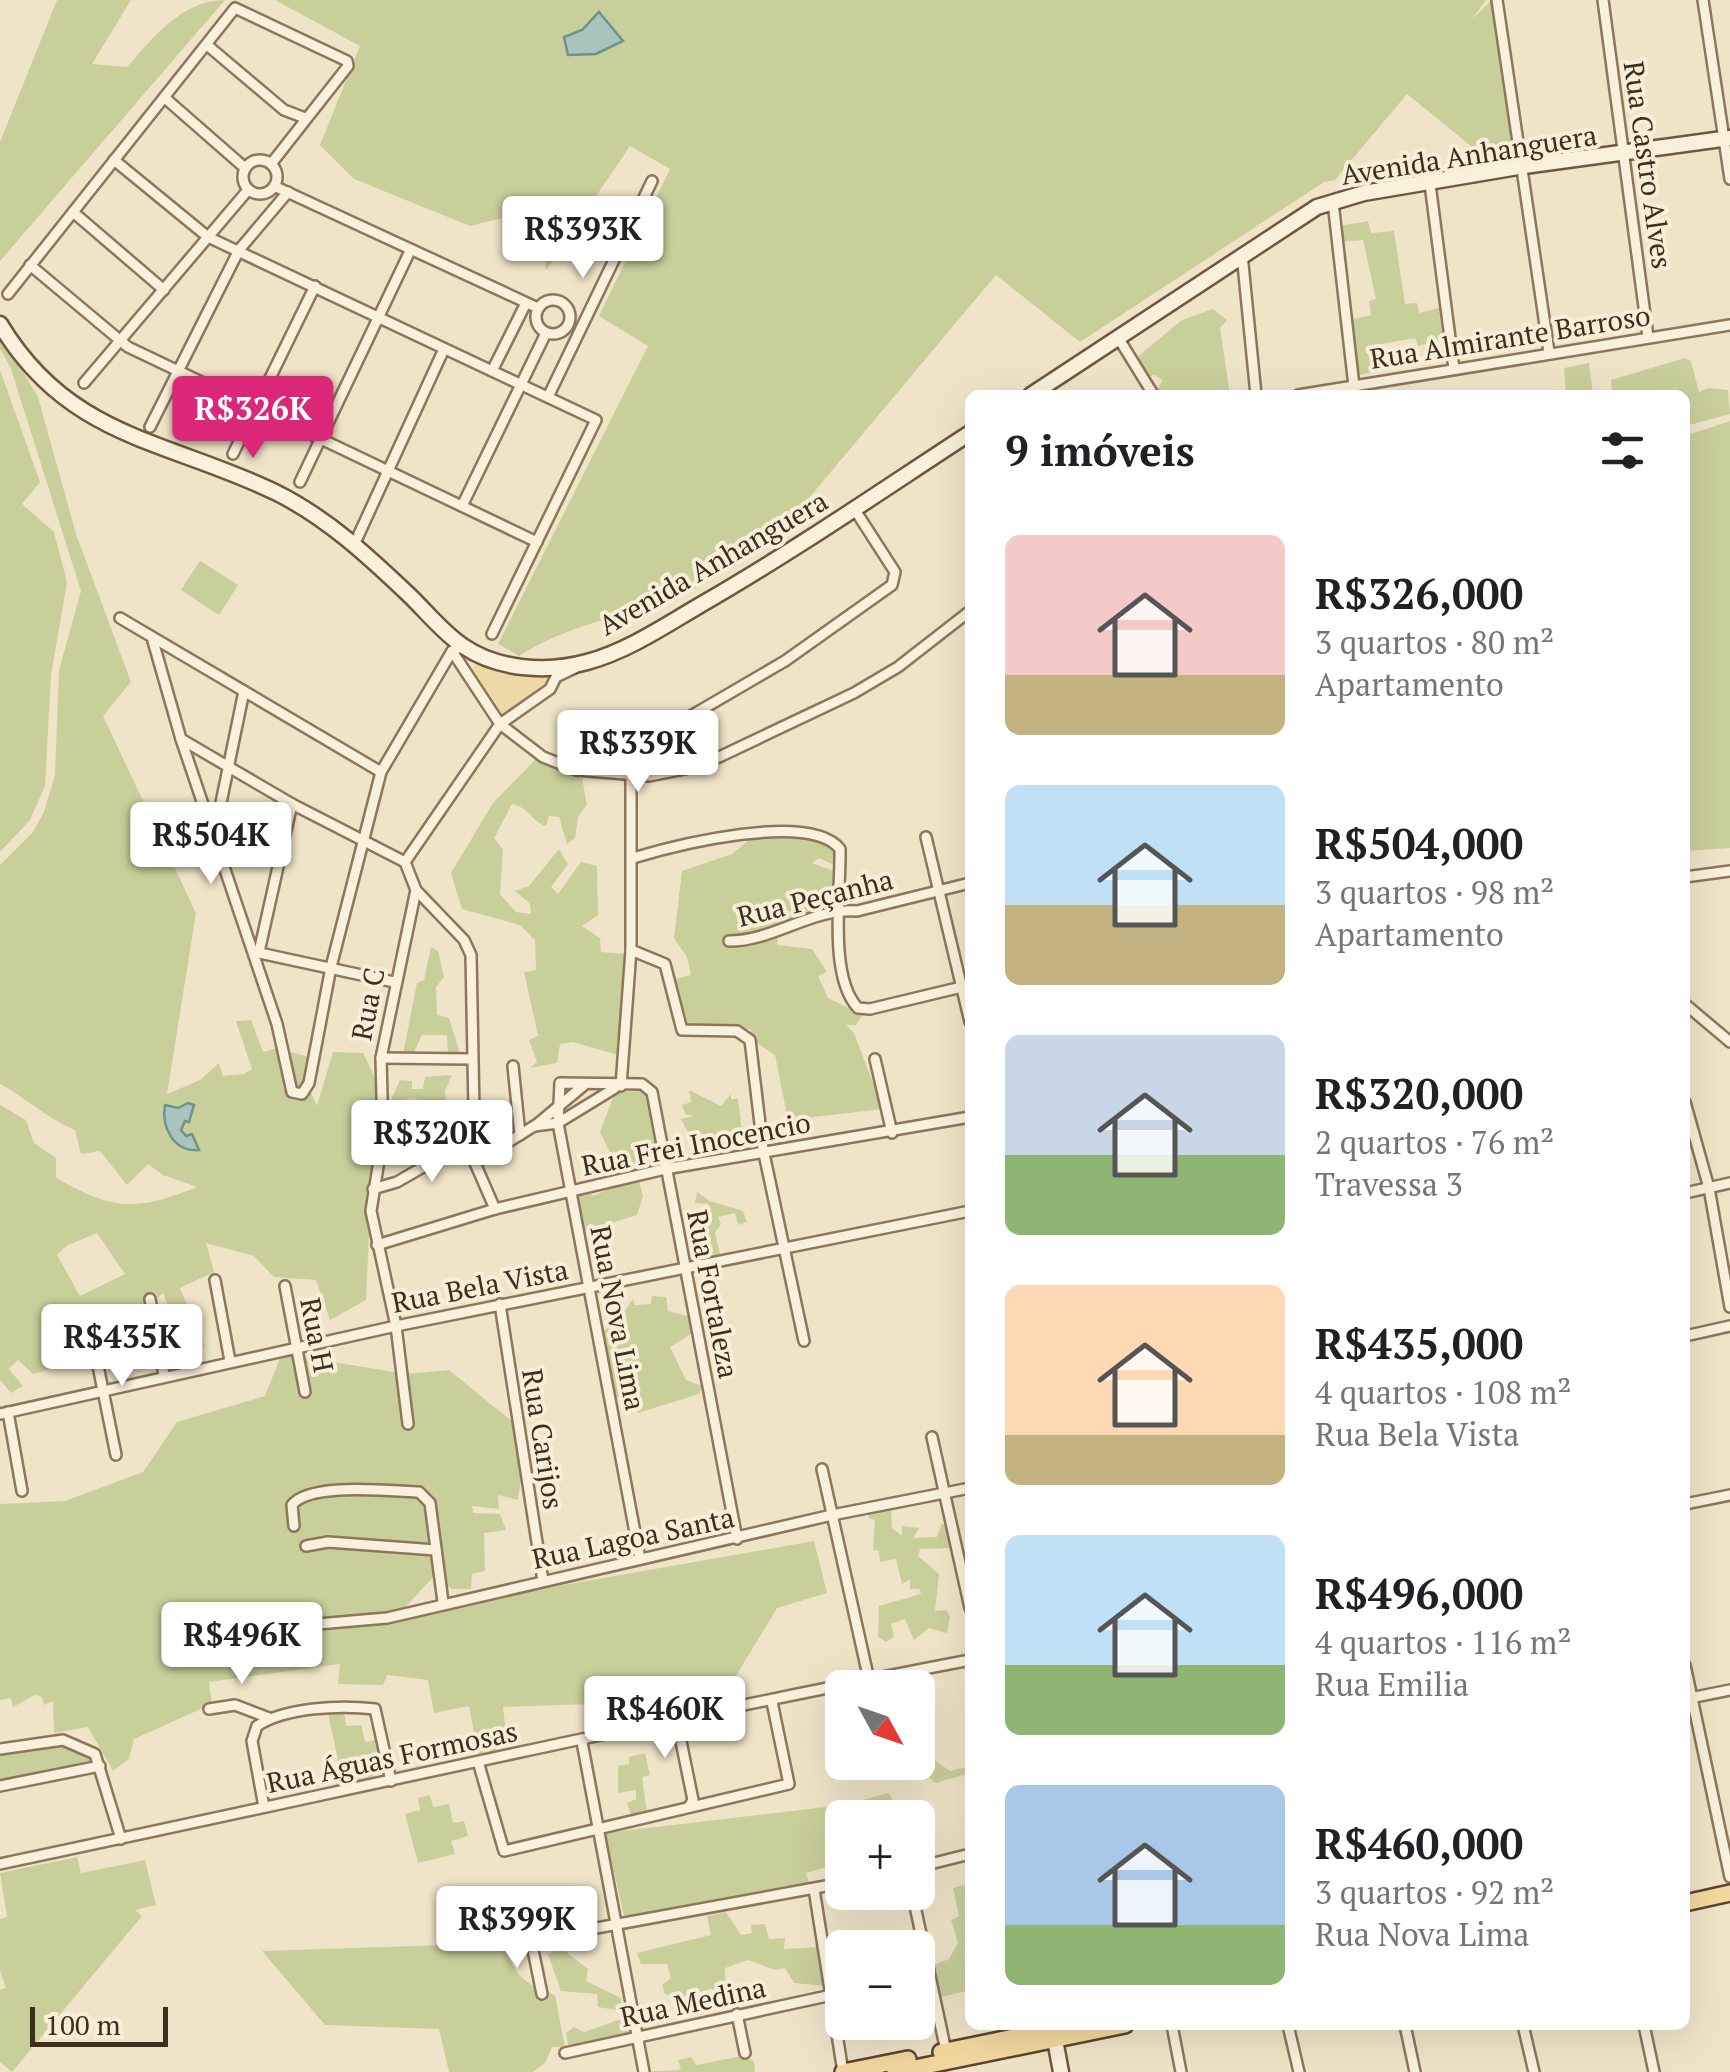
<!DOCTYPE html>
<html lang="pt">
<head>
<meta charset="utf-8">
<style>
  body { margin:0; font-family:"PT Serif",serif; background:#f6f6f6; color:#202124; height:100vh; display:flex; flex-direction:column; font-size:38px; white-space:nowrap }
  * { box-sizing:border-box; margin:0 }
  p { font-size:32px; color:#757577 }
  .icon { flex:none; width:55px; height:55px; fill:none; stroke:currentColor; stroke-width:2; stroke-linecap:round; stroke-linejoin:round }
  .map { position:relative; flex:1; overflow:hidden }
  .panel { position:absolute; left:965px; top:390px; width:725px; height:1640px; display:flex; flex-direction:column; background:#fff; border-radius:15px; box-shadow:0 10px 40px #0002 }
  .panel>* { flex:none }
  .needle { width:65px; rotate:130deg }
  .tools { position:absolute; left:825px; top:1670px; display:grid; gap:20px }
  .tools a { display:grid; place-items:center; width:110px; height:110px; border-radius:15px; background:#fff; box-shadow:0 10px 40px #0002; font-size:50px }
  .scale { position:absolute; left:30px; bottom:25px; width:138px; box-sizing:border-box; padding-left:10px; border:5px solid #3d2e20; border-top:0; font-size:28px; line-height:35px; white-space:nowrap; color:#3d2e20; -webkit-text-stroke:8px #f7eed8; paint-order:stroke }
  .price { position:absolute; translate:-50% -85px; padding:0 22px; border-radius:10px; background:#fff; color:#222; font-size:32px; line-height:65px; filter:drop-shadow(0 2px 5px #0008) }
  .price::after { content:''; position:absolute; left:50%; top:60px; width:30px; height:22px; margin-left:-15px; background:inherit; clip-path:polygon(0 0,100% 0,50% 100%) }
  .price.active { background:#db2777; color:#fff }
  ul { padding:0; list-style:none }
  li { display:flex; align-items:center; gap:30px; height:250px; padding:0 40px }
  li span { display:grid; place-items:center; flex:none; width:280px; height:200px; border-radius:15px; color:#555 }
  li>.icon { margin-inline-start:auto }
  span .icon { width:120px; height:120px; fill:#fffc; stroke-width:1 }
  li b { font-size:42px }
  h2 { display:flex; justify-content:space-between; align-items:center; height:120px; padding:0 40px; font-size:42px }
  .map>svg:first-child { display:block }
  .green { fill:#c9cf9b; fill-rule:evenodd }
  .sand { fill:#ecd9a5 }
  .water { fill:#a9c4bc; stroke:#6f938a; stroke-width:2.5 }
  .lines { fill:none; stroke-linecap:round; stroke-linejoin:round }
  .street-casing { stroke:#8d765c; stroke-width:14 }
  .secondary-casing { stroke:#6f573f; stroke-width:19 }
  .primary-casing { stroke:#5b4430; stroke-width:20 }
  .street { stroke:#faf1dc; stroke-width:9 }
  .secondary { stroke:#faf1dc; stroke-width:14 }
  .primary { stroke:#f3d9a0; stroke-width:15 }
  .labels { text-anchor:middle; stroke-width:8; stroke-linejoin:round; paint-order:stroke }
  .street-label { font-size:28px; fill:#3d2e20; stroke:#f7eed8 }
</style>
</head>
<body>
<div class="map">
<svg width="1730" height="2072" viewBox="0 0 1730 2072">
  <rect width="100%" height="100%" fill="#f0e4c8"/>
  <g class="green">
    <path d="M57 0H131L92 64 127 67C153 38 182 0 225 0L0 261V142Z"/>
    <path d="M275 0H1486L1472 19 1492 0 1515 142 1477 151 1407 94 1335 180 1324 182 1080 342 996 275 772 542C742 562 712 583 678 596 624 617 568 624 519 656L498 644 648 346 599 316 670 169 630 146 546 270 544 228 532 217H506L470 226 354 179 320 145 360 46Z"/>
    <polygon points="1368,221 1371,233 1394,231 1405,304 1417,303 1419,313 1439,308 1443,340 1418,346 1415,338 1376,345 1379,371 1354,376 1349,320 1371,315 1369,301 1376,299 1363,240 1340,242 1339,226"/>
    <polygon points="1213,309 1227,320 1220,328 1230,395 1154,395 1163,380 1154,375 1146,378 1135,359 1182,320"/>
    <path d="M0 333 38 397 76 534 131 682 103 716 196 913 167 1094 200 1080 219 1063 223 1076 244 1074 252 1069 236 1021 251 1020 263 1052 277 1048 309 1057 305 1079 317 1106 333 1052 363 1053 376 1080 366 1300 330 1320 316 1280 274 1277 254 1256 206 1243 214 1272 180 1288 204 1346 187 1353 163 1293 134 1320 98 1334 82 1325C73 1355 62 1367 33 1374L18 1360 9 1369 23 1386 11 1393 0 1380V1105L26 1120 34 1143 56 1158V1178C114 1210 135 1212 197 1187L163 1175 148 1164 127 1185 100 1151 81 1154 75 1130C47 1119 28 1099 0 1084V865L33 832 44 812 55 775 59 670 81 591 10 366 0 349ZM97 1233 125 1274 80 1296 57 1255 66 1246Z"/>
    <polygon points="1685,358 1691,361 1699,392 1708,388 1728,390 1730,414 1685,426 1685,395 1612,395 1611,380"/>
    <polygon points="1589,363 1593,395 1566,395 1564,368"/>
    <polygon points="0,370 40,482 22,504 54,532 67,582 51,675 45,786 30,820 0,852"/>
    <polygon points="1730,421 1730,848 1685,851 1685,436"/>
    <polygon points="200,561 238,585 219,615 181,590"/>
    <path d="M536 759 582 777 587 805 578 817 575 838 567 844 559 817 549 816 546 826C531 821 530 808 512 804L494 838 503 849 500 894 516 912 531 914 530 904 515 891 529 886 559 849 568 864 551 887 558 894 581 862 597 866 598 915 582 926 600 938 601 952 627 954 618 1055 573 1042 560 1044 557 1063 530 1068 537 1062 529 1040 538 1036 524 972 536 970 535 940 520 925 462 909 451 873 493 803Z"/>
    <polygon points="806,836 828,843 837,851 836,866 819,858 812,863 834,871 837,908 778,935 777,945 812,949 827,972 818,976 828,998 863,1015 856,1025 846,1025 854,1033 883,1109 788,1120 775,1055 754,1041 750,1029 689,1028 676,979 691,975 687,957 674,938 682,871 732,854 750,839"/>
    <polygon points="431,947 438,951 444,977 436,987 437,1015 449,1018 461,1057 448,1055 447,1035 422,1035 414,1052 403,1054 417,983 424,980"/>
    <polygon points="452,1075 445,1091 447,1116 434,1120 432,1105 414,1098 403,1100 391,1119 385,1114 400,1080 412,1081 412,1089 423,1089 425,1077"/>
    <polygon points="689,1090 721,1106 731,1094 731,1099 738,1099 742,1131 693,1142 681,1119 694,1116 685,1114 682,1105 691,1102"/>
    <polygon points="646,1091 659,1166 641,1171 615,1163 600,1132 615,1092"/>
    <polygon points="638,1177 643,1196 637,1215 585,1231 571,1195 586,1190 593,1196 616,1186 615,1183"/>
    <polygon points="697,1192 710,1201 743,1211 747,1222 738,1225 735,1213 718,1217 721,1224 715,1233 720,1254 710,1257 699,1214 709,1210 708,1204 695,1203"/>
    <polygon points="652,1296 666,1297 668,1311 688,1316 691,1334 670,1347 686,1380 702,1386 699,1394 638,1413 631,1397 611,1397 601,1332 616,1324 633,1299 635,1305 651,1304"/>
    <polygon points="292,1355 406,1374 449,1370 519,1427 522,1470 518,1500 498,1495 499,1509 472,1506 473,1513 500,1514 506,1530 484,1533 485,1571 472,1574 471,1589 452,1589 434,1576 399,1614 814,1541 827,1593 777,1608 736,1676 593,1704 503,1707 508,1749 478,1754 469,1706 434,1713 428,1680 387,1675 383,1685 338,1684 340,1664 209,1682 212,1704 134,1739 129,1759 113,1771 88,1727 54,1733 53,1701 44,1705 42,1697 35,1695 13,1707 11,1698 0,1700 0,1504 65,1501 143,1472 177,1422 265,1396 280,1358"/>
    <polygon points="891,1506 892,1528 902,1536 902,1526 919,1528 913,1538 937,1537 942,1523 951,1532 954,1548 920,1549 918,1556 939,1574 935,1611 946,1610 950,1616 947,1633 929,1628 914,1640 905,1619 891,1624 894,1637 886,1642 878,1637 879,1606 921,1594 919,1589 910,1589 910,1579 902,1584 896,1559 880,1562 879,1551 873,1550 875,1520 868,1518 870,1511"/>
    <polygon points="344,1711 346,1726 361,1725 365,1742 380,1739 383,1752 355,1759 358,1774 374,1771 376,1778 336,1786 334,1766 339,1765 328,1713"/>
    <polygon points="53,1746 76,1747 93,1762 0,1780 0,1754"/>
    <polygon points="645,1753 650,1775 642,1777 647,1813 632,1819 627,1803 636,1799 636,1790 618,1793 618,1766 629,1764 629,1757"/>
    <polygon points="926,1754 950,1771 970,1766 970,1773 935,1783 915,1763"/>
    <polygon points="889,1793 901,1817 842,1818 842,1862 806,1873 811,1887 625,1920 605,1833 843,1805"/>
    <polygon points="430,1795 433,1807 449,1804 453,1823 464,1821 468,1836 451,1841 455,1854 418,1863 405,1814 420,1810 418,1798"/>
    <polygon points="77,1857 81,1873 145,1860 156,1905 135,1910 142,1916 12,2072 0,2062 0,1990 6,1988 0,1971 0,1919 7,1917 0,1873"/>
    <polygon points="970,1883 970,1990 938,1998 931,1966 949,1959 958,1943 951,1920 959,1916 953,1888"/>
    <polygon points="726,1912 741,1935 752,1933 751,1925 765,1924 769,1939 785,1938 784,1949 820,1947 825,1986 794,1983 785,1968 775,1970 748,1960 725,1968 726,1993 710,1989 681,1998 665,1994 662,1985 671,1978 667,1964 641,1964 637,1953 711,1935 707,1916"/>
    <path d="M504 1943C512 1973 525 1985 555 1995L565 2047H552L545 2063 533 2072H449L439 2029 325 2025 262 1951Z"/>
    <polygon points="561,1948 588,1969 586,1981 621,1998 622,2011 598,2007 597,1994 561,1991 548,1954"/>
    <polygon points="630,2016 628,2035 568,2045 566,2033 574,2027 584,2032"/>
    <polygon points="742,2056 754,2061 755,2072 637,2072 681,2070 678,2060 691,2057 696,2065"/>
  </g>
  <polygon class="sand" points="483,658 562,670 501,718 469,673"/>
  <g class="water">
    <polygon points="599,12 623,41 596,54 568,55 564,37 582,30"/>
    <path d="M188 1103 194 1105 189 1122 185 1121 181 1130 186 1136 192 1134 199 1150C174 1152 161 1128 165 1105L178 1108Z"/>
  </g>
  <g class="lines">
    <defs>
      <g id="street">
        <polyline points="1497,0 1549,352"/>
        <polyline points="1603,0 1648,337"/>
        <polyline points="1703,0 1730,179"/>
        <polyline points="207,45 284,110 305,118"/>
        <polyline points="165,98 245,168"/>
        <circle cx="260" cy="177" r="17"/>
        <polyline points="114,160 208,237 596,420 492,634"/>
        <polyline points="1430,184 1454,369"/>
        <polyline points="274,186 538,308"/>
        <polyline points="1333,202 1355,395"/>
        <polyline points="73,212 164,290"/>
        <polyline points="1242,254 1256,395"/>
        <polyline points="30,265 128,347 537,542"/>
        <polyline points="8,294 235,8 347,61 348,66 271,164"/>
        <circle cx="553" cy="317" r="17"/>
        <polyline points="1119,339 1153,394"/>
        <polyline points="492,371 525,305"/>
        <polyline points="84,383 248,190"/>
        <polyline points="1298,395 1730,325"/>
        <polyline points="548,397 652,181"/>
        <polyline points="150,427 239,250 288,192"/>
        <polyline points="233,454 315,286"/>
        <polyline points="300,482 410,251"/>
        <polyline points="462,506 546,333"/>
        <polyline points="354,545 444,349"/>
        <polyline points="120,618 381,772"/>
        <polyline points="153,641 181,739 277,1024 292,1092 302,1094 309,1083 331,967 381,772 452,651 463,646"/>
        <polyline points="452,651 500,724 543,757 576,770 649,776 700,766 854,693 898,667 970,611"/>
        <polyline points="181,739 292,804 405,862"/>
        <polyline points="598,770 785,661 892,585 895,572 855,510"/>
        <polyline points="215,832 244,691"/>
        <polyline points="926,837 970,1022"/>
        <path d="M633 858C676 845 810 811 840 849 841 891 828 977 858 1008L870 1009 970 985"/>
        <polyline points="405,862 416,890 464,940 471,955 475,1163 495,1209"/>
        <polyline points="405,862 500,724 550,689 556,677 575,668"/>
        <polyline points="1685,877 1730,871"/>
        <path d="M729 941C774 941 811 908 857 911L970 883"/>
        <polyline points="631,950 665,964 682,1030 737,1031 750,1040 763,1149 804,1341"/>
        <polyline points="255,952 394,982"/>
        <polyline points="259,952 292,804"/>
        <polyline points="1685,1004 1730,1042"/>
        <polyline points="381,1058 471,1059"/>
        <polyline points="875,1059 892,1133"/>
        <polyline points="513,1066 520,1135"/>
        <polyline points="621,1086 631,950 631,776"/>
        <polyline points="1685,1102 1709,1188 1730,1307"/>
        <polyline points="535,1126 583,1086"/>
        <polyline points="383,1135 453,1122 463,1143"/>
        <polyline points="475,1163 534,1126 558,1123 615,1088"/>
        <polyline points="373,1189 397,1182 475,1137"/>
        <polyline points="1685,1193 1730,1183"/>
        <polyline points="377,1245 495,1209 665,1169 970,1117"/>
        <polyline points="215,1280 230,1361"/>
        <polyline points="285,1286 305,1392"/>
        <polyline points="150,1299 164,1375"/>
        <polyline points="500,1304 543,1581"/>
        <polyline points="91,1331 116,1455"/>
        <polyline points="1685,1336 1730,1326"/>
        <polyline points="8,1412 22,1491"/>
        <polyline points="0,1414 396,1326 970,1211"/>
        <polyline points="408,1424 396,1326 371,1211 383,1135 381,1058 416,890"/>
        <polyline points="932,1437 970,1608"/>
        <polyline points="822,1469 869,1680"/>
        <polyline points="1685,1504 1730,1495"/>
        <path d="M294 1526 292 1505C309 1482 390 1491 419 1492L430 1503 443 1602"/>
        <polyline points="306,1546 328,1542 436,1550"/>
        <polyline points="640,1559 558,1123 560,1083 642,1084 652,1092 737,1539"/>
        <polyline points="306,1625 387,1618 832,1515 970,1488"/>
        <polyline points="1685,1665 1730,1877"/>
        <polyline points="1685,1699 1730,1690"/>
        <polyline points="209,1709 235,1705 269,1718"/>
        <polyline points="677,1722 693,1800 690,1805"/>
        <polyline points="582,1742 644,2072"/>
        <polyline points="0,1749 63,1740 95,1754 121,1839"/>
        <polyline points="479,1765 504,1851 789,1784 772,1702"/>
        <polyline points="0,1786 100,1766"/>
        <path d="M264 1807 252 1741 257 1726C286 1707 341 1705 375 1709L391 1781"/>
        <path d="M0 1864C323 1796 646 1722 970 1660"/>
        <polyline points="918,1867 970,1854"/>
        <polyline points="814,1889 843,2072"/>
        <polyline points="912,1892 946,2051"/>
        <polyline points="542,1994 531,1940 842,1883"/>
        <polyline points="737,2014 745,2053"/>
        <polyline points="1172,2025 1181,2072"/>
        <polyline points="1288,2025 1299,2072"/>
        <polyline points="1405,2025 1415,2072"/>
        <polyline points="1523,2025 1534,2072"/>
        <polyline points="1644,2025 1654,2072"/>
        <polyline points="565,2053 832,1995"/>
      </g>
      <g id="secondary">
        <path d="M0 324C69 439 168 440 277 493 327 518 368 556 408 594 426 611 443 633 463 646 498 670 547 673 587 662 628 651 666 625 702 604 794 551 881 491 970 433"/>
        <polyline points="1031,395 1317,207 1364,193 1524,166 1730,138"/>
        <polyline points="1053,2029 1061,2072"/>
      </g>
      <g id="primary">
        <polyline points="1685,1903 1730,1893"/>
        <polyline points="941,2052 1073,2025"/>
        <polyline points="843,2072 908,2059"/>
        <polyline points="895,2072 1125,2025"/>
      </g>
    </defs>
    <use href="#street" class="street-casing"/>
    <use href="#secondary" class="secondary-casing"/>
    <use href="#primary" class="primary-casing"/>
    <use href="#street" class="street"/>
    <use href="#secondary" class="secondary"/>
    <use href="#primary" class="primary"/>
  </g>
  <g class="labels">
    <g class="street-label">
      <text transform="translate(1469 155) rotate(-9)" y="10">Avenida Anhanguera</text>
      <text transform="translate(1648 165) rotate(82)" y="10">Rua Castro Alves</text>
      <text transform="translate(1510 337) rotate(-9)" y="10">Rua Almirante Barroso</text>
      <text transform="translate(713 563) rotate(-30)" y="10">Avenida Anhanguera</text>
      <text transform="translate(815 898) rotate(-14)" y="10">Rua Peçanha</text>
      <text transform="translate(368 1004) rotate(-79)" y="10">Rua C</text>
      <text transform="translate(696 1144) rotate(-11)" y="10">Rua Frei Inocencio</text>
      <text transform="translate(480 1286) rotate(-11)" y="10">Rua Bela Vista</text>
      <text transform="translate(713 1294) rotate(79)" y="10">Rua Fortaleza</text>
      <text transform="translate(618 1318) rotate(79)" y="10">Rua Nova Lima</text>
      <text transform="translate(317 1335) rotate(79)" y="10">Rua H</text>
      <text transform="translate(543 1439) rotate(81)" y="10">Rua Carijos</text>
      <text transform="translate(633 1538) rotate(-12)" y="10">Rua Lagoa Santa</text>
      <text transform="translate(392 1757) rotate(-12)" y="10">Rua Águas Formosas</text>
      <text transform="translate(693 2002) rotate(-12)" y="10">Rua Medina</text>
    </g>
  </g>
</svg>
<div class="tools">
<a><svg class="needle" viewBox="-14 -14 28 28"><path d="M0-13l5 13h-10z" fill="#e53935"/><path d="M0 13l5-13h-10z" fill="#757577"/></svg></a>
<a>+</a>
<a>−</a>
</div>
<div class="scale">100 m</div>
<b class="price" style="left:583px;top:281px">R$393K</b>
<b class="price active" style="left:253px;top:461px">R$326K</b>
<b class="price" style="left:638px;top:795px">R$339K</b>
<b class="price" style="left:211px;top:887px">R$504K</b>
<b class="price" style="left:432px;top:1185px">R$320K</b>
<b class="price" style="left:122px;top:1389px">R$435K</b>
<b class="price" style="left:242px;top:1687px">R$496K</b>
<b class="price" style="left:665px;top:1761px">R$460K</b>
<b class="price" style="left:517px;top:1971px">R$399K</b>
<section class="panel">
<h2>9 imóveis<svg class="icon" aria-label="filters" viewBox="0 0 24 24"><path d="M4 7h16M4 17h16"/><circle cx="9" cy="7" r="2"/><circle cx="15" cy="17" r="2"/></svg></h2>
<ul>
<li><span style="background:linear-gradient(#f6c9c9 70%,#c2b280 0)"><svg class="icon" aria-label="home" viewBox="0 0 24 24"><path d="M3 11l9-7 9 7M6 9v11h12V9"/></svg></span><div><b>R$326,000</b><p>3 quartos · 80 m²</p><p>Apartamento</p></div></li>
<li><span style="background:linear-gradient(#bfe0f5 60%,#c2b280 0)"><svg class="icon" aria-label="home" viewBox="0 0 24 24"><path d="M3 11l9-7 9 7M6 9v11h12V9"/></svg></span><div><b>R$504,000</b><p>3 quartos · 98 m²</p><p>Apartamento</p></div></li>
<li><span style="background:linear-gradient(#c9d6e8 60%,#8fb573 0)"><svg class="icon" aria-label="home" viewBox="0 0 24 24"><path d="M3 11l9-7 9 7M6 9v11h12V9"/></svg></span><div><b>R$320,000</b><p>2 quartos · 76 m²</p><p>Travessa 3</p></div></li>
<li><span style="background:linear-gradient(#ffd9b3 75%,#c2b280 0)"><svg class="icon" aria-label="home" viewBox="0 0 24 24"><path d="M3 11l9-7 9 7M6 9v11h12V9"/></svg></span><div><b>R$435,000</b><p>4 quartos · 108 m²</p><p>Rua Bela Vista</p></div></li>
<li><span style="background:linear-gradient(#bfe0f5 65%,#8fb573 0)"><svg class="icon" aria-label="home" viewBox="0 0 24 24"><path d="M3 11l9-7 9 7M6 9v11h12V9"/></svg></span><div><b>R$496,000</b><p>4 quartos · 116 m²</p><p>Rua Emilia</p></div></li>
<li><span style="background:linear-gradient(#a9c7e8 70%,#8fb573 0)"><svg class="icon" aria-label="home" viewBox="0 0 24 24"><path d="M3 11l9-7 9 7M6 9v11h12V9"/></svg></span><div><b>R$460,000</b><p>3 quartos · 92 m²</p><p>Rua Nova Lima</p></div></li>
</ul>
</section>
</div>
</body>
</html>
